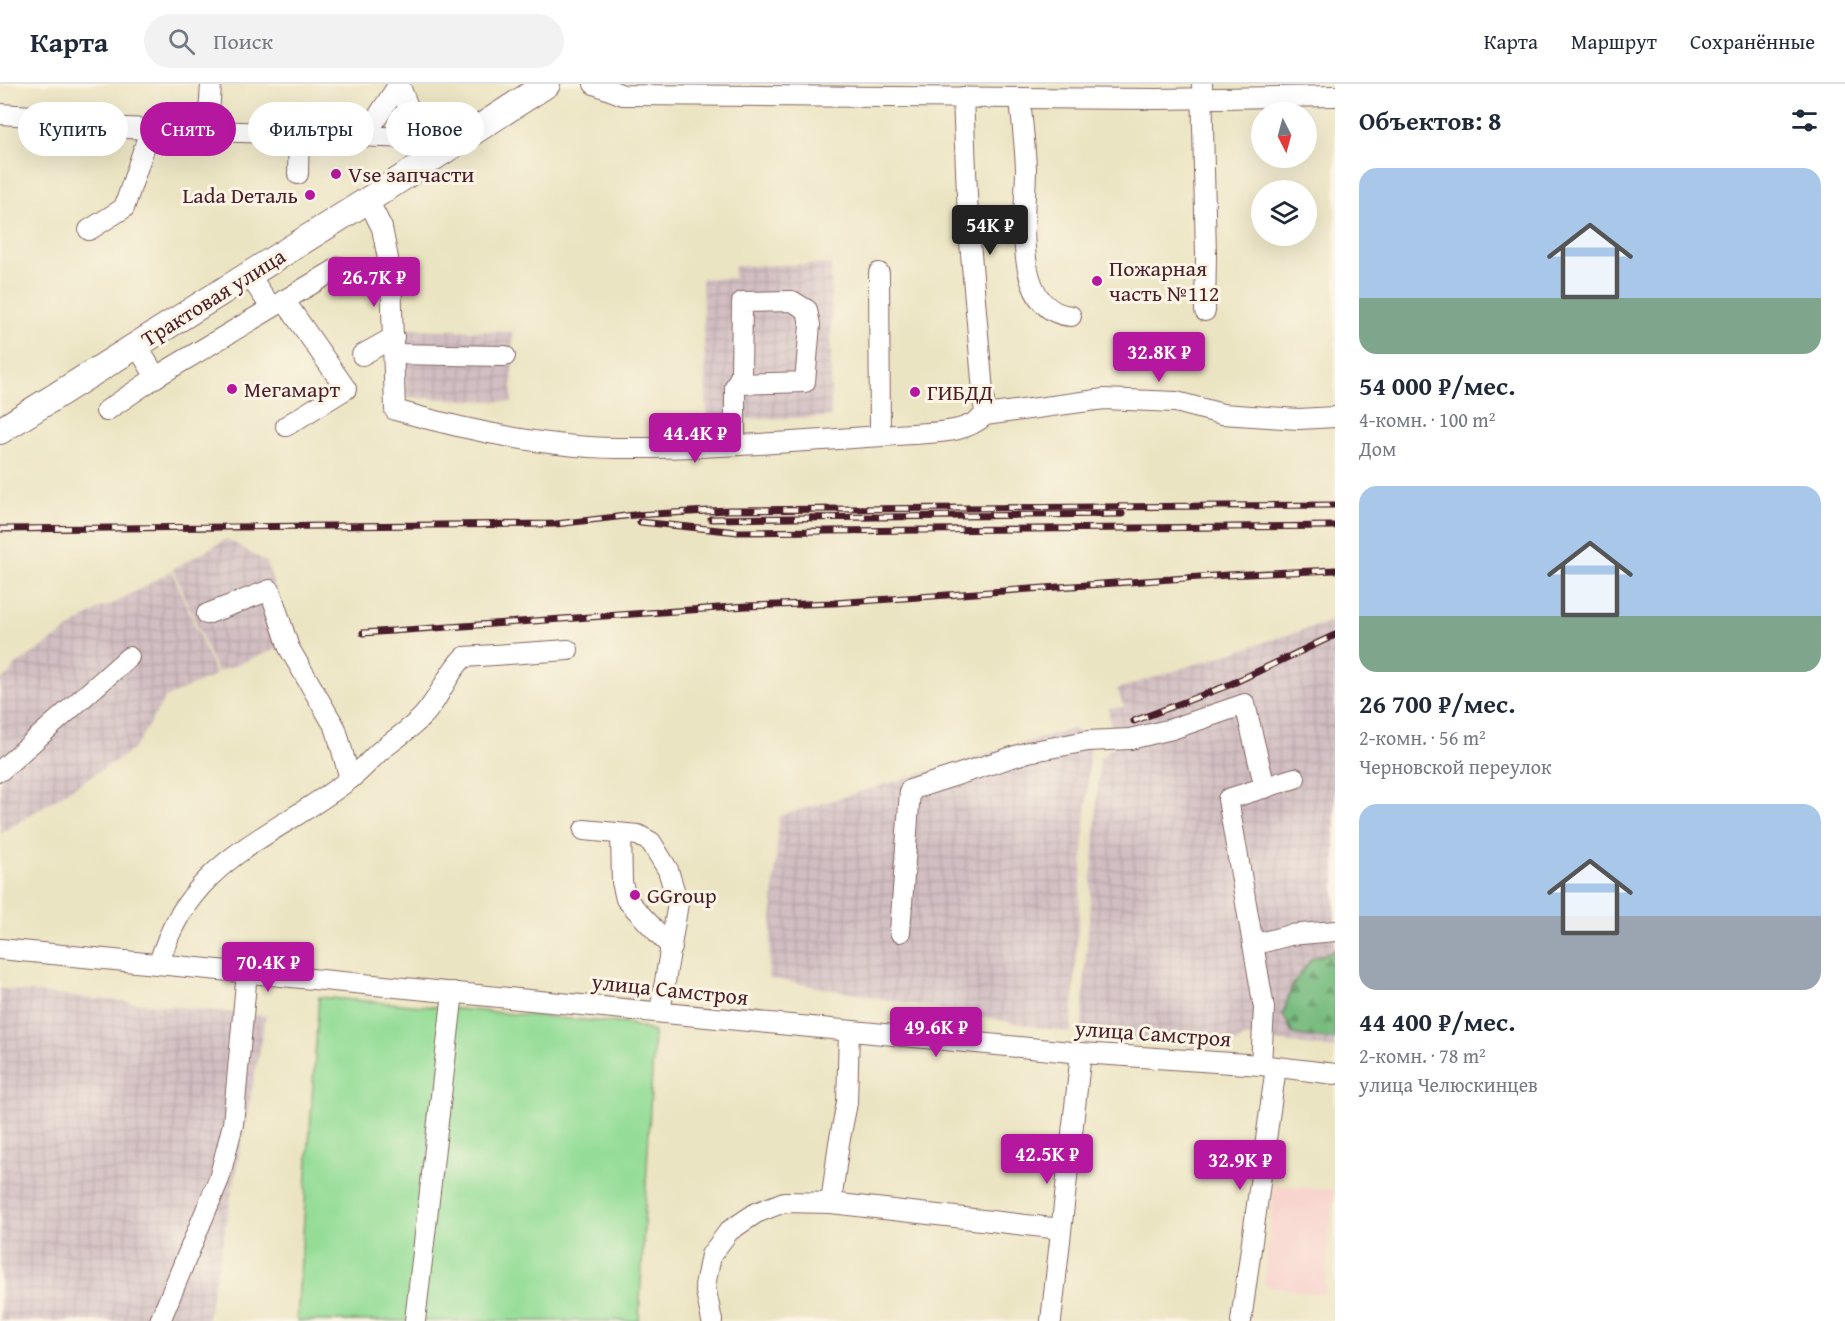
<!DOCTYPE html>
<html lang="ru">
<head>
<meta charset="utf-8">
<style>
  body { margin:0; font-family:"Gentium Book Plus",serif; background:#f2f2f3; color:#1f2937; height:100vh; display:flex; flex-direction:column; font-size:22px; white-space:nowrap }
  * { box-sizing:border-box; margin:0 }
  p { font-size:20px; color:#747a83 }
  .icon { flex:none; width:33px; height:33px; fill:none; stroke:currentColor; stroke-width:2; stroke-linecap:round; stroke-linejoin:round }
  .map { position:relative; flex:1; overflow:hidden }
  .details { display:flex; flex-direction:column; background:#fff; width:510px }
  .details>* { flex:none }
  .guide { position:absolute; left:18px; top:18px; width:570px; height:54px; display:flex; gap:12px }
  .needle { width:39px; rotate:174deg }
  .controls { position:absolute; left:1251px; top:18px; display:grid; gap:12px }
  .controls a { display:grid; place-items:center; width:66px; height:66px; border-radius:50%; background:#fff; box-shadow:0 6px 24px #0002; font-size:30px }
  .price { position:absolute; translate:-50% -51px; padding:0 14px; border-radius:6px; background:#b5179e; color:#fff; font-size:20px; line-height:39px; filter:drop-shadow(0 2px 3px #0008) }
  .price::after { content:''; position:absolute; left:50%; top:36px; width:18px; height:14px; margin-left:-9px; background:inherit; clip-path:polygon(0 0,100% 0,50% 100%) }
  .price.current { background:#222; color:#fff }
  ul { padding:0; list-style:none }
  li { display:grid; align-content:center; gap:12px; height:318px; padding:0 24px }
  li span { display:grid; place-items:center; height:186px; border-radius:18px; color:#555 }
  li>.icon { margin-inline-start:auto }
  span .icon { width:108px; height:108px; fill:#fffc; stroke-width:1 }
  li b { font-size:26px }
  h2 { display:flex; justify-content:space-between; align-items:center; height:72px; padding:0 24px; font-size:26px }
  .chip { padding:0 21px; border-radius:27px; background:#fff; box-shadow:0 6px 24px #0002; font-size:21px; line-height:54px }
  .chip.current { background:#b5179e; color:#fff }
  header { display:flex; align-items:center; gap:36px; box-sizing:border-box; height:84px; padding:0 30px; background:#fff; border-bottom:2px solid #e0e1e3 }
  header strong { font-size:28px }
  nav { display:flex; gap:33px; margin-inline-start:auto; font-size:21px }
  .search { width:420px; height:54px; background:#f2f2f3; display:flex; align-items:center; gap:15px; box-sizing:border-box; padding:0 21px; border-radius:33px; color:#747a83; font-size:22px }
  main { display:flex; flex:1; min-height:0 }
  .map>svg:first-child { display:block }
  .built { fill:#f7d0cb }
  .industrial { fill:url(#industrial-grid) }
  .forest { fill:url(#forest-firs); stroke:#616e56; stroke-width:1.5 }
  .garden { fill:#95dd97; stroke:#707e61; stroke-width:1.5 }
  .lines { fill:none; stroke-linecap:round; stroke-linejoin:round }
  .minor-casing { stroke:#826460; stroke-width:22 }
  .major-casing { stroke:#826460; stroke-width:28 }
  .minor { stroke:#fff; stroke-width:20 }
  .major { stroke:#fff; stroke-width:26 }
  .rail-casing { stroke:#4a1f2b; stroke-width:7 }
  .rail { stroke:#fcf5e5; stroke-width:4.5; stroke-dasharray:14; stroke-linecap:butt }
  .poi-dot { fill:#b5179e; stroke:#fcf5e5; stroke-width:2 }
  .labels { text-anchor:middle; stroke-width:6; stroke-linejoin:round; paint-order:stroke }
  .poi-label { font-size:22px; fill:#4a1f2b; stroke:#fcf5e5; text-anchor:start }
  .street-label { font-size:22px; fill:#4a1f2b; stroke:#fcf5e5 }
</style>
</head>
<body>
<header>
<strong>Карта</strong>
<div class="search"><svg class="icon" aria-label="search" viewBox="0 0 24 24"><circle cx="10" cy="10" r="6"/><path d="M15 15l6 6"/></svg>Поиск</div>
<nav><a>Карта</a><a>Маршрут</a><a>Сохранённые</a></nav>
</header>
<main>
<div class="map">
<svg width="1335" height="1237" viewBox="0 0 1335 1237">
  <defs>
    <pattern id="industrial-grid" width="8" height="8" patternUnits="userSpaceOnUse" patternTransform="scale(1.5)"><rect width="8" height="8" fill="#d2bec2"/><path d="M0 4h8M4 0v8" fill="none" stroke="#b6a3a7"/></pattern>
    <pattern id="forest-firs" width="22" height="20" patternUnits="userSpaceOnUse" patternTransform="scale(1.5)"><rect width="22" height="20" fill="#78bc80"/><path d="M5 1l3.5 6h-7zM16 11l3.5 6h-7z" fill="#649869"/></pattern>
  </defs>
  <rect width="100%" height="100%" fill="#fcf5e5"/>
  <filter id="ink" filterUnits="userSpaceOnUse"><feTurbulence type="fractalNoise" baseFrequency=".0167" numOctaves="2"/><feDisplacementMap in="SourceGraphic" scale="12" xChannelSelector="R" yChannelSelector="G"/><feConvolveMatrix kernelMatrix="1 2 1 2 8 2 1 2 1" color-interpolation-filters="sRGB"/></filter>
  <filter id="wash" filterUnits="userSpaceOnUse"><feTurbulence type="fractalNoise" baseFrequency=".008" numOctaves="4" result="noise"/><feDisplacementMap in="SourceGraphic" scale="24" xChannelSelector="R" yChannelSelector="G"/><feGaussianBlur stdDeviation="1.35" result="paint"/><feColorMatrix in="noise" values="0 0 0 0 0 0 0 0 0 0 0 0 0 0 0 0 0 1.4 0 .05"/><feComposite in="paint" operator="in"/></filter>
  <g filter="url(#wash)">
    <rect width="100%" height="100%" fill="#ebe4c2"/>
    <polygon class="built" points="1274,1101 1334,1106 1324,1211 1264,1201"/>
    <g class="industrial">
      <polygon points="831,180 831,333 707,336 702,194 733,194 734,182"/>
      <polygon points="404,245 513,248 512,318 406,313"/>
      <polygon points="227,455 266,478 295,558 217,588 173,485"/>
      <polygon points="172,487 216,591 165,614 134,665 0,750 0,596 9,591 13,583 100,524 111,521"/>
      <polygon points="1335,536 1335,965 1243,953 1229,966 1081,951 1100,674 1113,663 1109,624 1124,623 1117,605"/>
      <polygon points="1072,645 1089,653 1090,664 1071,949 768,894 779,732"/>
      <polygon points="0,905 266,932 207,1237 0,1237"/>
    </g>
    <polygon class="forest" points="1335,866 1335,956 1293,950 1283,930 1292,902 1311,875"/>
    <polygon class="garden" points="319,913 629,940 654,948 639,1237 297,1237"/>
  </g>
  <g filter="url(#ink)">
    <g class="lines">
      <defs>
        <g id="minor">
          <polyline points="399,0 421,55"/>
          <polyline points="594,0 623,11 1157,15 1335,12"/>
          <polyline points="1202,0 1206,171 1205,227"/>
          <polyline points="963,13 968,135 985,331"/>
          <path d="M1020 14C1022 37 1025 61 1026 84 1026 125 1010 227 1071 232"/>
          <polyline points="0,30 48,33 96,43 412,54 456,59"/>
          <polyline points="208,47 211,0"/>
          <polyline points="365,52 399,0"/>
          <polyline points="298,90 299,50"/>
          <path d="M368 116 382 144 391 190 395 326C462 345 546 363 616 364 714 365 814 356 913 350 938 348 966 349 985 331L1104 315 1176 318 1222 330 1299 335 1335 333"/>
          <polyline points="89,146 124,124 150,46"/>
          <polyline points="879,189 880,352"/>
          <polyline points="249,191 271,223"/>
          <polyline points="284,216 346,305 286,342"/>
          <polyline points="137,262 156,293"/>
          <polyline points="394,270 505,272"/>
          <polyline points="362,271 394,253"/>
          <polyline points="106,327 156,293 340,183"/>
          <polyline points="735,359 735,303 741,291 742,218 792,217 807,226 810,241 805,298 737,300"/>
          <polyline points="207,530 270,506 289,564 336,645 350,695"/>
          <polyline points="0,687 129,573"/>
          <polyline points="584,746 638,751 651,758 668,786 678,819 660,928"/>
          <polyline points="621,750 622,798 626,815 672,864"/>
          <polyline points="900,848 910,706 1028,668 1088,657 1130,655 1172,645 1245,620 1265,704"/>
          <polyline points="1253,861 1290,851 1335,847"/>
          <polyline points="0,865 1081,969 1261,981 1335,990"/>
          <path d="M159 880C188 775 272 755 350 695 361 687 370 676 380 667 393 657 407 647 419 636 439 618 445 591 464 573L568 566"/>
          <polyline points="1261,981 1264,924 1228,715 1295,694"/>
          <polyline points="831,1119 839,1059 847,1019 849,947"/>
          <polyline points="160,1237 219,1095 233,1040 247,888"/>
          <polyline points="415,1237 453,908"/>
          <polyline points="712,1237 705,1202 711,1171 729,1147 756,1129 784,1118 831,1119 1061,1145"/>
          <polyline points="1051,1237 1081,969"/>
          <polyline points="1241,1237 1276,983"/>
        </g>
        <polyline id="major" points="0,347 368,116 547,0"/>
      </defs>
      <use href="#minor" class="minor-casing"/>
      <use href="#major" class="major-casing"/>
      <use href="#minor" class="minor"/>
      <use href="#major" class="major"/>
      <defs>
        <g id="rail">
          <polyline points="711,435 1122,430"/>
          <polyline points="640,438 738,448 1335,442"/>
          <polyline points="0,445 556,440 634,431 728,426 1335,421"/>
          <polyline points="363,549 747,522 834,519 1228,491 1335,486"/>
          <polyline points="1134,637 1229,601 1335,551"/>
        </g>
      </defs>
      <use href="#rail" class="rail-casing"/>
      <use href="#rail" class="rail"/>
    </g>
  </g>
  <g class="poi-dot">
    <circle cx="336" cy="90" r="6"/>
    <circle cx="310" cy="111" r="6"/>
    <circle cx="1097" cy="197" r="6"/>
    <circle cx="232" cy="305" r="6"/>
    <circle cx="915" cy="308" r="6"/>
    <circle cx="635" cy="811" r="6"/>
  </g>
  <g class="labels">
    <g class="poi-label">
      <text x="348" y="98">Vse запчасти</text>
      <text x="298" y="119" text-anchor="end">Lada Dеталь</text>
      <text x="1109" y="192">Пожарная<tspan x="1109" dy="25">часть №112</tspan></text>
      <text x="244" y="313">Мегамарт</text>
      <text x="927" y="316">ГИБДД</text>
      <text x="647" y="819">GGroup</text>
    </g>
    <g class="street-label">
      <text transform="translate(213 213) rotate(-32)" y="8">Трактовая улица</text>
      <text transform="translate(670 905) rotate(6)" y="8">улица Самстроя</text>
      <text transform="translate(1153 949) rotate(4)" y="8">улица Самстроя</text>
    </g>
  </g>
</svg>
<div class="controls">
<a><svg class="needle" viewBox="-14 -14 28 28"><path d="M0-13l5 13h-10z" fill="#e53935"/><path d="M0 13l5-13h-10z" fill="#747a83"/></svg></a>
<a><svg class="icon" aria-label="layers" viewBox="0 0 24 24"><path d="M12 4l9 5-9 5-9-5zM3 14l9 5 9-5"/></svg></a>
</div>
<b class="price current" style="left:990px;top:172px">54K ₽</b>
<b class="price" style="left:374px;top:224px">26.7K ₽</b>
<b class="price" style="left:1159px;top:299px">32.8K ₽</b>
<b class="price" style="left:695px;top:380px">44.4K ₽</b>
<b class="price" style="left:268px;top:909px">70.4K ₽</b>
<b class="price" style="left:936px;top:974px">49.6K ₽</b>
<b class="price" style="left:1047px;top:1101px">42.5K ₽</b>
<b class="price" style="left:1240px;top:1107px">32.9K ₽</b>
<div class="guide">
<a class="chip">Купить</a>
<a class="chip current">Снять</a>
<a class="chip">Фильтры</a>
<a class="chip">Новое</a>
</div>
</div>
<section class="details">
<h2>Объектов: 8<svg class="icon" aria-label="filters" viewBox="0 0 24 24"><path d="M4 7h16M4 17h16"/><circle cx="9" cy="7" r="2"/><circle cx="15" cy="17" r="2"/></svg></h2>
<ul>
<li><span style="background:linear-gradient(#a9c7e8 70%,#7fa58c 0)"><svg class="icon" aria-label="home" viewBox="0 0 24 24"><path d="M3 11l9-7 9 7M6 9v11h12V9"/></svg></span><div><b>54 000 ₽/мес.</b><p>4-комн. · 100 m²</p><p>Дом</p></div></li>
<li><span style="background:linear-gradient(#a9c7e8 70%,#7fa58c 0)"><svg class="icon" aria-label="home" viewBox="0 0 24 24"><path d="M3 11l9-7 9 7M6 9v11h12V9"/></svg></span><div><b>26 700 ₽/мес.</b><p>2-комн. · 56 m²</p><p>Черновской переулок</p></div></li>
<li><span style="background:linear-gradient(#a9c7e8 60%,#9aa5b1 0)"><svg class="icon" aria-label="home" viewBox="0 0 24 24"><path d="M3 11l9-7 9 7M6 9v11h12V9"/></svg></span><div><b>44 400 ₽/мес.</b><p>2-комн. · 78 m²</p><p>улица Челюскинцев</p></div></li>
</ul>
</section>
</main>
</body>
</html>
